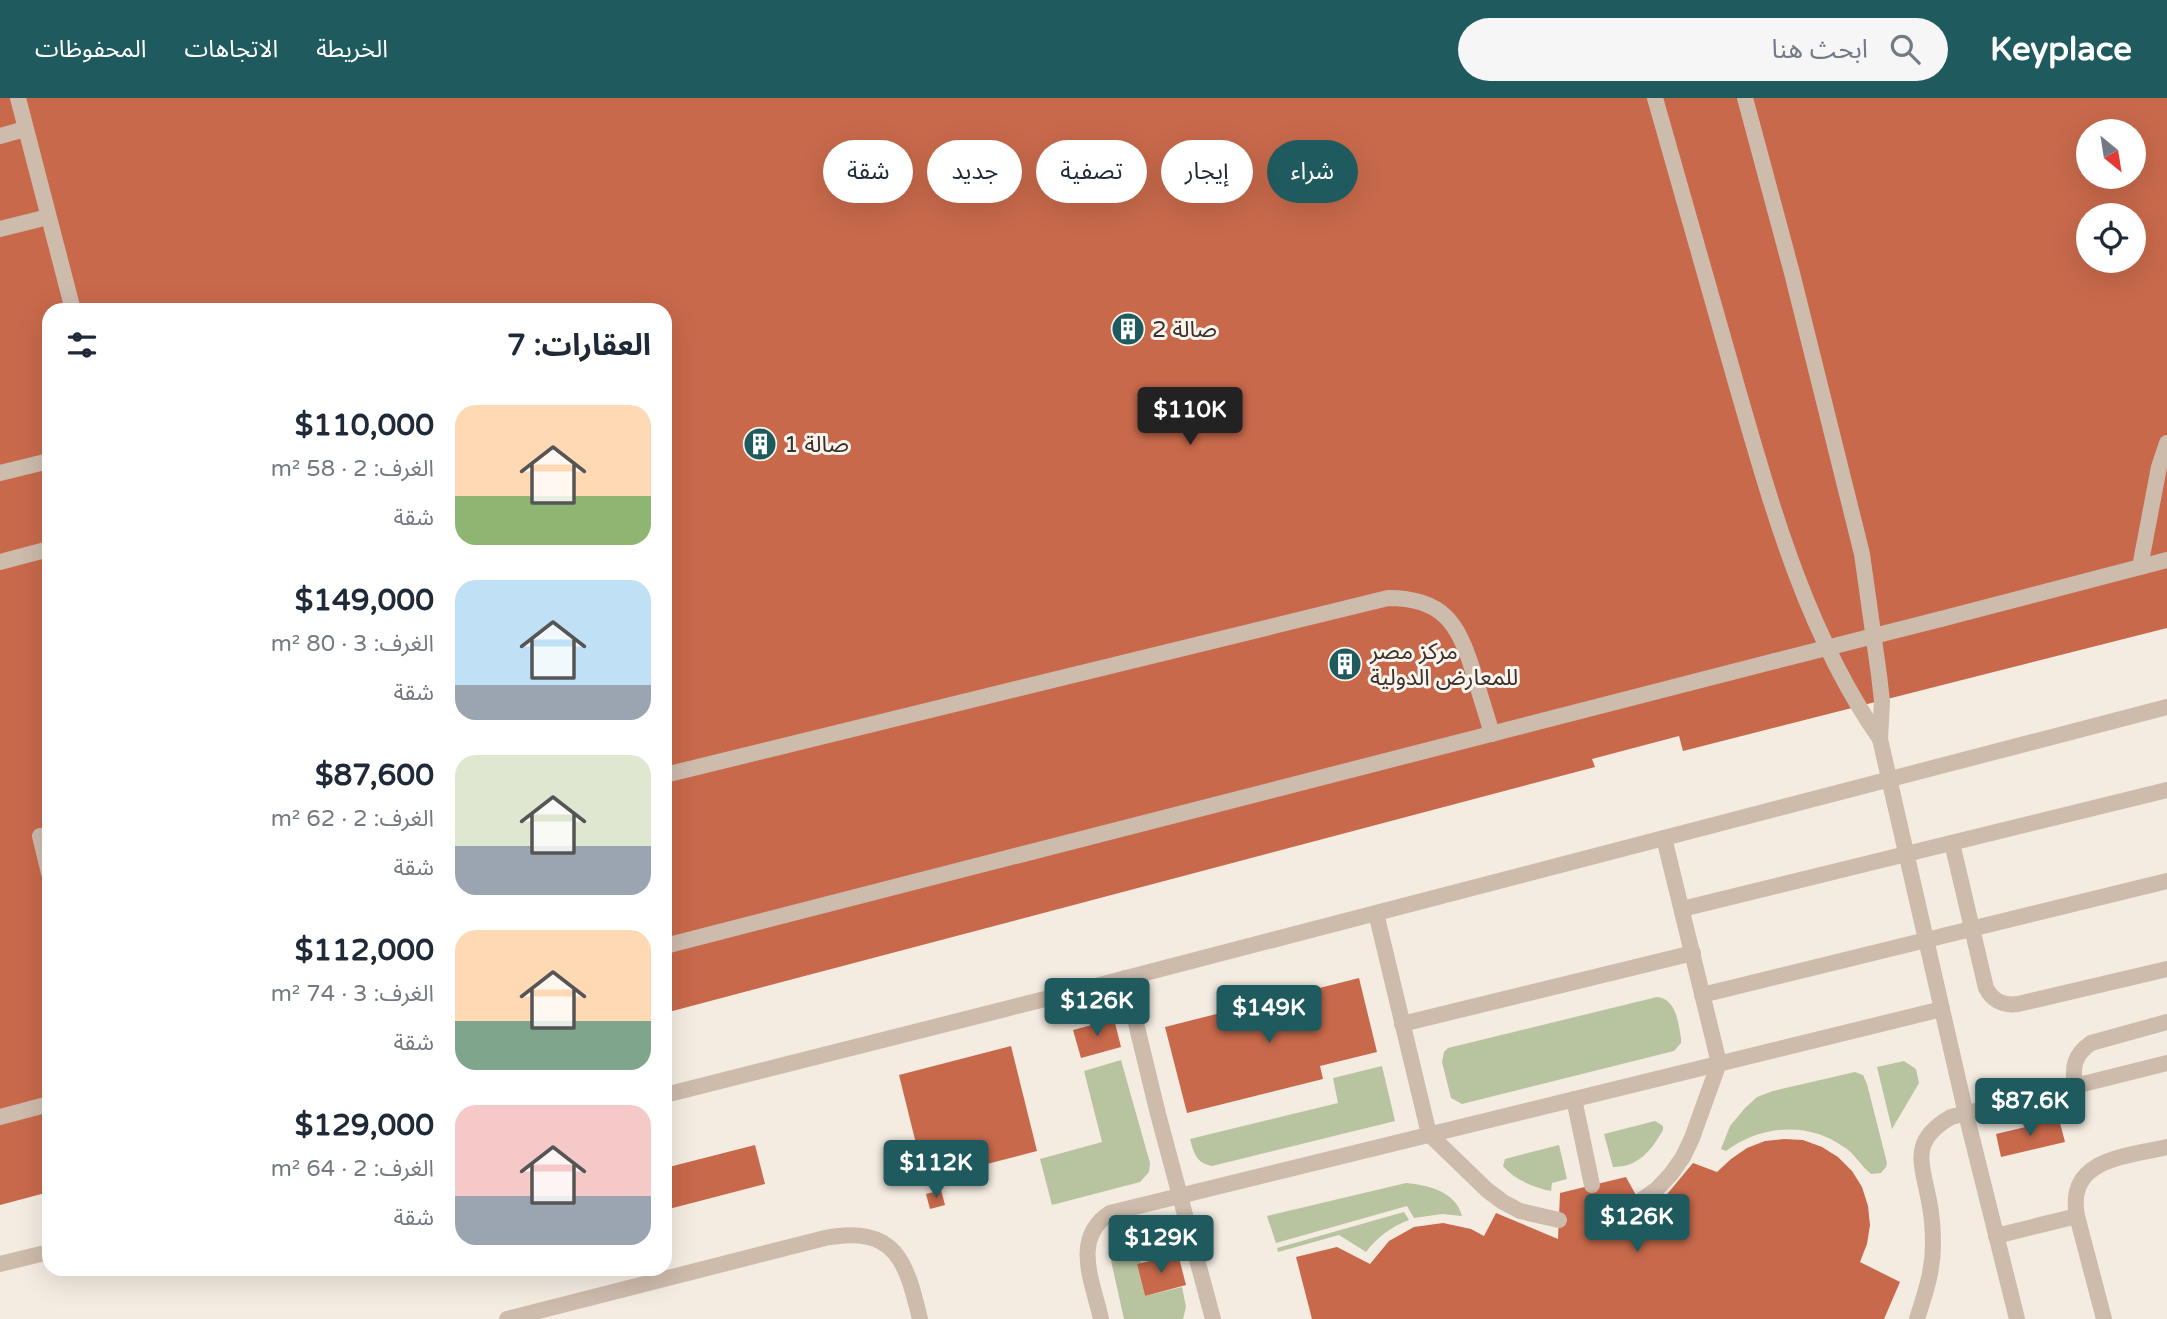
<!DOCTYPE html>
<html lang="ar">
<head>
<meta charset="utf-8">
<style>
  body { margin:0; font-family:"Varela Round","Noto Sans Arabic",sans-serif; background:#f6f6f7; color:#1f2937; direction:rtl; height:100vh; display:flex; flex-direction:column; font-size:26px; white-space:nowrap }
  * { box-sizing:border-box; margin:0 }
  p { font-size:23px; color:#747a83 }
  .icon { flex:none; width:38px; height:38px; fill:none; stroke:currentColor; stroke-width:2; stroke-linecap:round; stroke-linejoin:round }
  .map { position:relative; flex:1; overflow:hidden; direction:ltr }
  .drawer { position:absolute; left:42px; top:205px; width:630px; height:973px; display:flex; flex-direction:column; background:#fff; border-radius:21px; box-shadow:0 7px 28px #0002; direction:rtl }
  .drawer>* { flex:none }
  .guide { position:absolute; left:693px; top:42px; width:665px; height:63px; direction:rtl; display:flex; gap:14px }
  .needle { width:46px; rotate:150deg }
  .controls { position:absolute; left:2076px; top:21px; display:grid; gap:14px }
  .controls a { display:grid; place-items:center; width:70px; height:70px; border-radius:50%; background:#fff; box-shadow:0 7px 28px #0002; font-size:35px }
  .price { position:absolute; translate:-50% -60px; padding:0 16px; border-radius:7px; background:#1f5a5e; color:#fff; font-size:23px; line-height:46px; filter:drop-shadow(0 2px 4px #0008) }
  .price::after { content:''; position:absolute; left:50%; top:42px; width:21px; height:16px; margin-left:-10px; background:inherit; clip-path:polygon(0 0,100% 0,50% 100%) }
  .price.current { background:#222; color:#fff }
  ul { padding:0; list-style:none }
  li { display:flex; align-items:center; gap:21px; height:175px; padding:0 21px }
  li span { display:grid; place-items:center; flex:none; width:196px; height:140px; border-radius:21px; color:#555 }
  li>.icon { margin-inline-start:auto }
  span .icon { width:84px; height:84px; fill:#fffc; stroke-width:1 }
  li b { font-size:30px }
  h2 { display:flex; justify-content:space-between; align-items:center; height:84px; padding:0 21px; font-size:30px }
  .tag { padding:0 24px; border-radius:32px; background:#fff; box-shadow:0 7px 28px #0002; font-size:24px; line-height:63px }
  .tag.current { background:#1f5a5e; color:#fff }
  header { display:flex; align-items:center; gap:42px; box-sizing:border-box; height:98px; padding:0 35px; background:#1f5a5e; color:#fff }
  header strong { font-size:33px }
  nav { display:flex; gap:38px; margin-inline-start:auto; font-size:24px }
  .search { width:490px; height:63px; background:#f6f6f7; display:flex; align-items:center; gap:18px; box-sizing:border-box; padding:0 24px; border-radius:38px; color:#747a83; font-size:26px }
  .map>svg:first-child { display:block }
  .green { fill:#b8c4a0 }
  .building { fill:#c8694b; fill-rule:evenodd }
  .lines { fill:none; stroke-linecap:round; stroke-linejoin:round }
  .lane { stroke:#cdbbac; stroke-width:16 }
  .lane-bridge { stroke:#cdbbac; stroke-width:16 }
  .labels { text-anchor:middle; stroke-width:6; stroke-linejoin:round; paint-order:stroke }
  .poi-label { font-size:23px; fill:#3b302b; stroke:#fbf5ee; text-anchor:start }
</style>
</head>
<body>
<header>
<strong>Keyplace</strong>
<div class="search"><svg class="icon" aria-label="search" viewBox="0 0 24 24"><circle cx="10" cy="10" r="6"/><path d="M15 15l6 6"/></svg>ابحث هنا</div>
<nav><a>الخريطة</a><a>الاتجاهات</a><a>المحفوظات</a></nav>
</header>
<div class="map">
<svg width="2167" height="1221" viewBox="0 0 2167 1221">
  <rect width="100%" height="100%" fill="#f4ebe1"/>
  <g class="green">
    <path d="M1657 899C1676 901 1678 923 1681 940V945L1674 953 1462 1006 1451 1000 1442 964 1444 954 1448 950Z"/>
    <polygon points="1121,962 1150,1065 1149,1074 1140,1084 1052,1107 1040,1061 1102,1044 1084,973"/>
    <polygon points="1904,963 1916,971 1919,985 1892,1031 1877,969"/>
    <path d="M1382 968 1395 1023 1212 1068C1196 1065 1194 1055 1190 1041L1338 1005 1333 980Z"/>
    <path d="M1855 974 1863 977 1867 986 1887 1065 1886 1069 1881 1075 1871 1076C1861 1068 1855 1056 1844 1049 1808 1023 1761 1027 1726 1053L1721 1051 1730 1028 1745 1010 1757 999 1773 993Z"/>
    <path d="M1655 1023 1663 1028V1032C1651 1053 1638 1069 1613 1069L1604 1036Z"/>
    <path d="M1559 1047 1567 1081 1552 1085 1551 1093C1533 1089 1515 1082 1503 1068L1505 1061Z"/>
    <path d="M1406 1085C1429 1087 1456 1094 1462 1118L1442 1116 1414 1120 1407 1108 1276 1145 1267 1118Z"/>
    <path d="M1404 1114 1409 1122C1391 1129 1377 1139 1366 1154L1339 1137 1278 1154 1277 1150Z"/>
    <polygon points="1137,1146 1141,1165 1137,1166 1145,1198 1182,1189 1186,1209 1183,1221 1124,1221 1110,1158 1116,1151"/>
  </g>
  <g class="building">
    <path d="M0 0H2167V530L1683 653 1679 638 1592 661 1595 669 665 915V212H49V1094L0 1107ZM2088 33H2133V79H2088ZM2088 117H2133V163H2088Z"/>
    <polygon points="1359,880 1377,954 1320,968 1323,981 1187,1015 1165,929"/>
    <polygon points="1114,921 1121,949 1081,960 1073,932"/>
    <polygon points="1011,948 1037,1053 925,1082 899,977"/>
    <polygon points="2059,1021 2065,1044 2001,1059 1996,1036"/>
    <polygon points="1784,1041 1803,1042 1822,1049 1838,1059 1852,1073 1862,1089 1868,1108 1870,1127 1867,1146 1860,1164 1900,1184 1884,1221 1312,1221 1296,1159 1337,1149 1370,1166 1389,1143 1414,1129 1443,1125 1471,1131 1484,1138 1496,1115 1558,1141 1560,1095 1626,1079 1648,1119 1693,1065 1717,1074 1731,1061 1747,1050 1765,1043"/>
    <polygon points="755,1047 765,1086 665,1112 665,1070"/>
    <polygon points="941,1092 945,1107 930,1111 926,1096"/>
    <polygon points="1178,1156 1186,1187 1145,1198 1137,1166"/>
  </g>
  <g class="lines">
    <g class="lane">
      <polyline points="18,0 73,212"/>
      <path d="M1655 0C1682 98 1710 195 1738 292 1773 413 1807 536 1880 641"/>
      <polyline points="1745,0 1792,175 1862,456 1879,577 1882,603 1880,641 1966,1016 2017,1221"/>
      <polyline points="0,38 25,31"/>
      <polyline points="0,131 48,119"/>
      <polyline points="0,375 49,363"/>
      <polyline points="0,464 49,451"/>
      <polyline points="2140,469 2159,369 2167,345"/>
      <polyline points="1941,521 2167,462"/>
      <path d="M665 677 1388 500C1443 500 1458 525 1473 573 1479 594 1486 615 1492 636"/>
      <polyline points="40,738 49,775"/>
      <path d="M1952 745 1986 890C1993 903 2003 908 2018 906L2167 871"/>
      <polyline points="1682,811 2167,692"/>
      <polyline points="1376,815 1429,1036 1487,1092 1503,1104 1520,1113 1559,1122"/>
      <polyline points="665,848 1775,563"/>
      <polyline points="1125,880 1158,1016 1213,1221"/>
      <polyline points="1702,897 2167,783"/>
      <polyline points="1402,926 1693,855"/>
      <path d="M2075 988C2072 969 2074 957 2091 945L2167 924"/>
      <polyline points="665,997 1065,896 2167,609"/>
      <polyline points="1574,1001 1592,1087"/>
      <polyline points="0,1019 49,1006"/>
      <polyline points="1640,1103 1657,1091 1671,1076 1683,1059 1692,1040 1719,965 1664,740"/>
      <polyline points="1996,1138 2077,1118"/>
      <polyline points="0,1166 49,1154"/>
      <path d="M507 1221 825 1140C896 1127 906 1163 920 1221"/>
      <path d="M1101 1221C1093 1184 1071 1141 1110 1115L1942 911"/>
      <path d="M1917 1221C1925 1196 1933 1173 1933 1147 1933 1133 1932 1117 1929 1103 1922 1065 1909 1043 1951 1019L2167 965"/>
      <path d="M2104 1221 2077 1118C2066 1060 2126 1059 2167 1049"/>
    </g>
    <polyline class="lane-bridge" points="1775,563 1941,521"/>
  </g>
  <defs>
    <symbol id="building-disc" viewBox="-11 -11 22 22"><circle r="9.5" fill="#1f5a5e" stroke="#fbf5ee"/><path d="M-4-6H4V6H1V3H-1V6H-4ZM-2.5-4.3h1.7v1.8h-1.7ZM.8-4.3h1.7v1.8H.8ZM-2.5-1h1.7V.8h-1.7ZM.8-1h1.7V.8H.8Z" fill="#fff"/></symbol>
  </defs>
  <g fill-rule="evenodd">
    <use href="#building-disc" x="1109" y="212" width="38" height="38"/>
    <use href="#building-disc" x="741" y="327" width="38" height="38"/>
    <use href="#building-disc" x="1326" y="547" width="38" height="38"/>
  </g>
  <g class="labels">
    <g class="poi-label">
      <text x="1152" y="239">صالة 2</text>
      <text x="784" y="354">صالة 1</text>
      <text x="1370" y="561">مركز مصر<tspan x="1370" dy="26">للمعارض الدولية</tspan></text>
    </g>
  </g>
</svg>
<div class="controls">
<a><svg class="needle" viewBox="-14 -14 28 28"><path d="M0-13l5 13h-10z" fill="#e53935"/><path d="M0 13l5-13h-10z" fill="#747a83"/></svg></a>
<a><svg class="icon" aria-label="locate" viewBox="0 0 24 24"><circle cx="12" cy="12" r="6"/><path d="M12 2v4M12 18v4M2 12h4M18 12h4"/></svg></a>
</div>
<b class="price current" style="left:1190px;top:349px">$110K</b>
<b class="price" style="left:1097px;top:940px">$126K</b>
<b class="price" style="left:1269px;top:947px">$149K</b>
<b class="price" style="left:2030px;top:1040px">$87.6K</b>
<b class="price" style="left:936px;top:1102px">$112K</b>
<b class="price" style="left:1637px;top:1156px">$126K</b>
<b class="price" style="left:1161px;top:1177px">$129K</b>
<div class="guide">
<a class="tag current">شراء</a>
<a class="tag">إيجار</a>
<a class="tag">تصفية</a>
<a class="tag">جديد</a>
<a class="tag">شقة</a>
</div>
<section class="drawer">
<h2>العقارات: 7<svg class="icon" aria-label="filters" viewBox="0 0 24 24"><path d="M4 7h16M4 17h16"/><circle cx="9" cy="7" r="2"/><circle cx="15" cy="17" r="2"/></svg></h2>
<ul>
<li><span style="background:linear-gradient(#ffd9b3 65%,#8fb573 0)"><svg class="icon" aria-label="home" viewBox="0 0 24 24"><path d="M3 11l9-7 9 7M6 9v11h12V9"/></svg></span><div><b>$110,000</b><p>الغرف: 2 · 58 m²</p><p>شقة</p></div></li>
<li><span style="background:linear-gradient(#bfe0f5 75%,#9aa5b1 0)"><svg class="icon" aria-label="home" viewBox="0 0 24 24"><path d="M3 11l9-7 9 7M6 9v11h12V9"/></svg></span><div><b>$149,000</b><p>الغرف: 3 · 80 m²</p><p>شقة</p></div></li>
<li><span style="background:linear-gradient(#dfe7d0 65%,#9aa5b1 0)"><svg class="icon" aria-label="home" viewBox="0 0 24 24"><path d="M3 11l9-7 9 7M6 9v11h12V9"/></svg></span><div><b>$87,600</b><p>الغرف: 2 · 62 m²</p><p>شقة</p></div></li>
<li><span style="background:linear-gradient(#ffd9b3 65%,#7fa58c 0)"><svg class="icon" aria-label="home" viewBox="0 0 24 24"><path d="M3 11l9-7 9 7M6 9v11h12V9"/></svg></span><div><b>$112,000</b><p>الغرف: 3 · 74 m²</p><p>شقة</p></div></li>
<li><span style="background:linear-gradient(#f6c9c9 65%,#9aa5b1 0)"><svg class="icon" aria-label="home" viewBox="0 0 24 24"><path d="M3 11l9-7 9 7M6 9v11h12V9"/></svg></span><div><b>$129,000</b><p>الغرف: 2 · 64 m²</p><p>شقة</p></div></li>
</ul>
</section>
</div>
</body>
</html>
